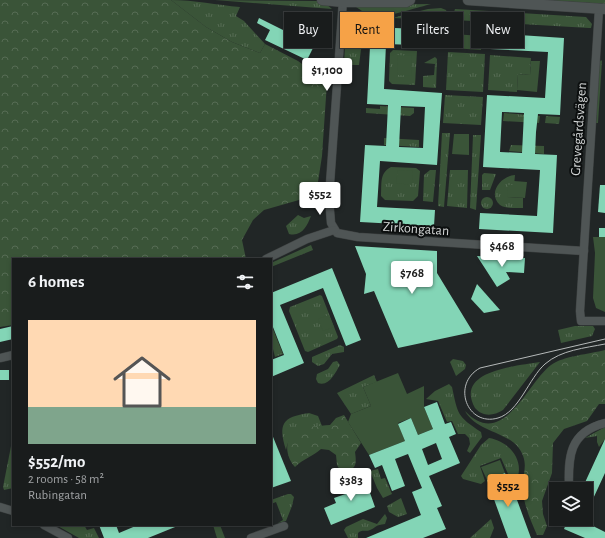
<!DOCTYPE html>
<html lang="en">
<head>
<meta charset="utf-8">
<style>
  body { margin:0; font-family:"Alegreya Sans",sans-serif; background:#262929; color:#f1f3f6; height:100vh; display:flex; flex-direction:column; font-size:15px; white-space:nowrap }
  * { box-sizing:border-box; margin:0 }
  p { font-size:13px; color:#9fa1a3 }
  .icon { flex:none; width:22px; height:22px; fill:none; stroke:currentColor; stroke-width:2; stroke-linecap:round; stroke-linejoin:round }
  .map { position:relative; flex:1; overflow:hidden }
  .panel { position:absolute; left:12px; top:258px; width:260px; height:268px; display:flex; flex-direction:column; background:#191c1c; border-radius:0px; box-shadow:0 2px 6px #0003,0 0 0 1px #373a3b }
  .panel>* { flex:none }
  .hud { position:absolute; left:284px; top:12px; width:261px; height:36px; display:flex; gap:8px }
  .tools { position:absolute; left:549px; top:482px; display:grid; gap:8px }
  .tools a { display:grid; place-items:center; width:44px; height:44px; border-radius:0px; background:#191c1c; box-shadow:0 2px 6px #0003,0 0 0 1px #373a3b; font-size:20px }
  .price { position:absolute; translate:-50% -34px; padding:0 9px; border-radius:4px; background:#fff; color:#222; font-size:13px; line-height:26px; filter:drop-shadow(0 1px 2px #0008) }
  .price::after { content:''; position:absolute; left:50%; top:24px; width:12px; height:9px; margin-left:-6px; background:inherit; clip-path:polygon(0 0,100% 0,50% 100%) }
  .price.on { background:#f6a247; color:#111 }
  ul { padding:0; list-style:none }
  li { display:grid; align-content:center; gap:8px; height:212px; padding:0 16px }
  li span { display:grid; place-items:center; height:124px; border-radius:0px; color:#555 }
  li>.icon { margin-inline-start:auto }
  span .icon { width:72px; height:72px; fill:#fffc; stroke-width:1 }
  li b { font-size:17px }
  h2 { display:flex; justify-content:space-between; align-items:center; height:48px; padding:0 16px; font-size:17px }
  .pill { padding:0 14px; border-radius:0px; background:#191c1c; box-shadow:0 2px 6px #0003,0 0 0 1px #373a3b; font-size:14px; line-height:36px }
  .pill.on { background:#f6a247; color:#111 }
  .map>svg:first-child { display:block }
  .grass { fill:url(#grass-tufts) }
  .forest { fill:url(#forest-crowns) }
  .green { fill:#3a5438 }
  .building { fill:#83d5b6; fill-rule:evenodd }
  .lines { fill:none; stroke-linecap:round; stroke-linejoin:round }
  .minor-casing { stroke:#3e4242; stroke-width:9 }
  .tertiary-casing { stroke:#3e4242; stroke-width:11 }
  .minor { stroke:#4f5555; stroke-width:8 }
  .tertiary { stroke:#4f5555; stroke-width:10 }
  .tram { stroke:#b5b9b9; stroke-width:1 }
  .labels { text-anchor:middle; stroke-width:4; stroke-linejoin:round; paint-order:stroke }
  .street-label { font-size:14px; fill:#d2d5d5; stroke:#0c0f0f }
</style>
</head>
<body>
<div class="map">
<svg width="605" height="538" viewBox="0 0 605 538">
  <defs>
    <pattern id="grass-tufts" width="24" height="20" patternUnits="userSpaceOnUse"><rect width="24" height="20" fill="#3a5438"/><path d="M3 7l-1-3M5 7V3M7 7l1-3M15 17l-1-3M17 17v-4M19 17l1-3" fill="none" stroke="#566c54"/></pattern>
    <pattern id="forest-crowns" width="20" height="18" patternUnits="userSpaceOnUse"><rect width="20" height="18" fill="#3a5438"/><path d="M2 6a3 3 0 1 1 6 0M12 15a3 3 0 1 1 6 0" fill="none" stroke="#566c54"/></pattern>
  </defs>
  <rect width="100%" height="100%" fill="#212626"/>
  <g class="grass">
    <path d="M171 0C194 0 217 5 240 7L236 16 244 21 265 44 260 53 232 42 206 27Z"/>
    <polygon points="215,0 318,1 326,4 332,9"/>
    <path d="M431 4C419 7 382 19 373 16 367 15 361 10 356 7L360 5Z"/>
    <polygon points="441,8 446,10 449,18 448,20 392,18 428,9"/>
    <polygon points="455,9 586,17 592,24 591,28 589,28 455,20 453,15"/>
    <path d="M361 17 365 19 359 65H344C346 44 342 29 361 17Z"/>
    <polygon points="393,50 417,51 415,85 392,84 389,81 390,53"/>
    <polygon points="448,52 485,54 483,92 446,90"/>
    <polygon points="490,55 531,58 530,75 518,74 517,92 488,90"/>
    <polygon points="435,57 437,59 436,88 423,87 423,76 434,75 435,64 424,63"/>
    <polygon points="601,60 602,61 598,123 596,123 599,63"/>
    <polygon points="445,95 483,97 481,125 443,123"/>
    <polygon points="380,106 414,108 414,113 410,116 366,113 366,108 380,109"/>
    <polygon points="504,113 540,116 539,123 503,121"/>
    <polygon points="546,116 560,117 559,124 545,123"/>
    <polygon points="442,133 450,133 444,207 438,206"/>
    <polygon points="473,135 481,135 476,210 470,208"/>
    <polygon points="384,138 419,140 419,147 384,145"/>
    <polygon points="511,145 544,146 544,154 509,151"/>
    <path d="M391 167 416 168 420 171 418 196 413 201 385 200 381 196C382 184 379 173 391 167Z"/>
    <polygon points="430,170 436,170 433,202 423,201 424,175"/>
    <polygon points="450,170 468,170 467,208 447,206"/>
    <polygon points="484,173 496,174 490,190 482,190 482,175"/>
    <path d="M515 175 514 185 508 197 523 198V208C516 208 506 209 500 205 487 193 501 176 515 175Z"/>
    <circle cx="487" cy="203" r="6"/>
    <path d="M298 215 304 218 311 216C307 226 302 237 289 234L286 226Z"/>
    <polygon points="311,245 313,250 271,267 271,263"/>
    <polygon points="320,295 322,296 338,337 337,339 308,352 305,351 289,311 290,307"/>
    <polygon points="271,324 283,354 275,357 271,341"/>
    <polygon points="575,326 593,326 595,329 592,336 561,343 558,330"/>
    <polygon points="340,345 344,347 344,352 332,354 324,364 318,366 312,362 312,357"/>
    <polygon points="453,359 463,361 466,365 465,369 456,376 450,362"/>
    <path d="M337 361 340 365C335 373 329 387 318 383L316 379 317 374 328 369 333 362Z"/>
    <path d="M540 362 503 410C493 416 483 417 475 408 454 370 517 366 540 362Z"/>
    <polygon points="374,375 377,382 363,387 371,406 351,414 337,393"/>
    <path d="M449 384 452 387C458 415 457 416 481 432L482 437 470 453 467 451 470 444 469 438 465 434H458L452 421 447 422 438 401 426 399 435 391Z"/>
    <path d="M309 413 318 416 322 426C302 429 291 428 286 450 278 424 282 417 309 413Z"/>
    <polygon points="605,427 605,439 599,447 597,442 597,436 585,438"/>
    <polygon points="13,436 13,488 4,490 3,487"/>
    <path d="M489 438C509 441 526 461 516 481L512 483 501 458 480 466 485 481 481 484 463 479 461 476 481 445Z"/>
    <polygon points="378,469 381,479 385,478 392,494 383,498 377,488 370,471"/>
    <polygon points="288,494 291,494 294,497 292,506 286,521 278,523 283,520 276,502 271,504 271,500"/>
    <polygon points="401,498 407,514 398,517 389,512 387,506"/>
    <path d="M385 514 387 518 385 524C375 525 377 527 370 530 365 532 362 529 358 533V538H348L344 530 346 527 363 519 377 524Z"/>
    <polygon points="491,519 494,528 490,538 470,538"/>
    <polygon points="56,525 84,525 87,530 94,528 99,538 79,538"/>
    <polygon points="213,525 220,525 225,538 217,538"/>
  </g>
  <g class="forest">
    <polygon points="0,0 171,0 206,27 232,42 260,53 265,44 298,61 327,82 322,156 318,182 299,200 264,210 253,220 242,240 246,259 13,259 13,325 0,327"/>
    <polygon points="544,0 605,0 605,4"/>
    <path d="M605 350V404H599L587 421 564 429 553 443 552 473 542 501 543 514 547 526 543 535H537C531 521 524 506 523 491 521 474 531 464 518 447 506 432 476 431 465 411 503 451 527 383 551 365 563 356 590 354 605 350Z"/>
    <path d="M344 415 361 443 355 452C357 466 356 470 341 472L337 465 336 455 329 450 321 449C313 456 303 459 295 467 286 457 283 440 296 431 304 426 320 426 330 425L336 418Z"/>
  </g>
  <g class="green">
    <polygon points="453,34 482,36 481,50 452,48"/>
    <polygon points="398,55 412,56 411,76 397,75"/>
    <polygon points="531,61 540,61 537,92 517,90 518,74 530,75"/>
    <polygon points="454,134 469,134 469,155 452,154"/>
    <polygon points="398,170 413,171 412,185 396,183"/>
    <polygon points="514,181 527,182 525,198 507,197 508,185 514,185"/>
    <polygon points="593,237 605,237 605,312 596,308 593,298 595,253"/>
    <polygon points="329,315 334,327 323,331 318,319"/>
    <polygon points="398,373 407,394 424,386 424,407 433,429 418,435 411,418 398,423 405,441 369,455 348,422 351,414 371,406 363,387"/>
    <polygon points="500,460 505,473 487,480 481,467"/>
  </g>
  <g class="building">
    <polygon points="259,18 299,38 307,22 322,30 307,60 265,40 270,30 257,23"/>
    <path d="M371 27 443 30V46L386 44 384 89 442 93 437 165 380 161 377 207 435 210 434 226 360 222 365 145 386 146 388 105 367 104ZM401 106 425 107 423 148 399 147Z"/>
    <path d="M491 33 564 38 560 115 538 114 536 132 535 154 557 155 553 233 479 229 480 213 537 216 540 170 483 167 487 95 545 98 548 52 490 49ZM502 112 524 113 522 153 500 152Z"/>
    <polygon points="600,185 605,185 605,213 598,212"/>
    <rect x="599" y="228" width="6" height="9"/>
    <polygon points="355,246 437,251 437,273 473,332 398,348 374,291 364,294 366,274"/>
    <polygon points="477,256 525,258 524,273 506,272 510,279 497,287"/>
    <polygon points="332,268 361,340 346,346 323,288 280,305 304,363 271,377 271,360 284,355 271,322 271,293"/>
    <polygon points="477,284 500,310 484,313 471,299"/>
    <polygon points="13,326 13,339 0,342 0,329"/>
    <rect x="0" y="370" width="9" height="10"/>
    <path d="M437 402 445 424 451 422 456 434 449 437 460 463 429 476 442 506 437 508 446 529 423 538H366L421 515 412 492 422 488 408 454 395 459 405 486 392 491 382 465 375 468 369 455 405 441 398 424 411 418 418 435 433 429 424 407ZM436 443 442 459 428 465 422 449Z"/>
    <polygon points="271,432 291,481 271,488"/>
    <polygon points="605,439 605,473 586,514 586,489 582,489"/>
    <polygon points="358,470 366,491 369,490 375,507 331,525 324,508 336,503 334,498 354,491 348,474"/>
    <polygon points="505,473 512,490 513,489 531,538 508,538 487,480"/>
    <polygon points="568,519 584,519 583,521 605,532 605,538 585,538 564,529"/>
    <polygon points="99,525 116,525 119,533 138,525 180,525 148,538 104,538"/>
  </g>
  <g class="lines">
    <defs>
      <g id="minor">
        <polyline points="343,0 329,198 331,223 337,233 358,237 584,251"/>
        <polyline points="599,9 580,311 581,321 605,321"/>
        <polyline points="266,259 307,239 334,230"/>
        <polyline points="0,358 13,355"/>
        <path d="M569 489C568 457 569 432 605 423"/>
        <polyline points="0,507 13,511"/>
        <polyline points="44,525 68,538"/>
        <polyline points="251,538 284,526"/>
      </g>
      <g id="tertiary">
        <polyline points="322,0 343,2 406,2 410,0"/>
        <polyline points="468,0 605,9"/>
      </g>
    </defs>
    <use href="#minor" class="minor-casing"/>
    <use href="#tertiary" class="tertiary-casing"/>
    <use href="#minor" class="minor"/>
    <use href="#tertiary" class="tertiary"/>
    <path class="tram" d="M605 339 480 368C451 384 467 427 498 418 519 412 529 378 545 364 561 350 585 348 605 344"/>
  </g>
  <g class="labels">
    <g class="street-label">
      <text transform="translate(578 129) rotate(-86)" y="5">Grevegårdsvägen</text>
      <text transform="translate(416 228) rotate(4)" y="5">Zirkongatan</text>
    </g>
  </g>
</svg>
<div class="tools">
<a><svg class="icon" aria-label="layers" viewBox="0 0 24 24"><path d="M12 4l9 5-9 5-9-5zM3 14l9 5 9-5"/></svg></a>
</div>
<b class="price" style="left:327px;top:92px">$1,100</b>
<b class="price" style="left:320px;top:216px">$552</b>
<b class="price" style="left:502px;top:268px">$468</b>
<b class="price" style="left:412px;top:295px">$768</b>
<b class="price" style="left:351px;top:502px">$383</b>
<b class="price on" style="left:508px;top:508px">$552</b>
<div class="hud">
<a class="pill">Buy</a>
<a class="pill on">Rent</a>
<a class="pill">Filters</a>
<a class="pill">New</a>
</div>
<section class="panel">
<h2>6 homes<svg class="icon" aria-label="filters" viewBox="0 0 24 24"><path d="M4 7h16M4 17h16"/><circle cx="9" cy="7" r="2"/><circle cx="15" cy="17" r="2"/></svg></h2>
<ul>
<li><span style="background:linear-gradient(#ffd9b3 70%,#7fa58c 0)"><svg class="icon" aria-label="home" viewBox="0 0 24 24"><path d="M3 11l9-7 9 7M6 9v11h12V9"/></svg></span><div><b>$552/mo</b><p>2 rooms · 58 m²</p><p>Rubingatan</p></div></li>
</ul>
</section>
</div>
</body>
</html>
